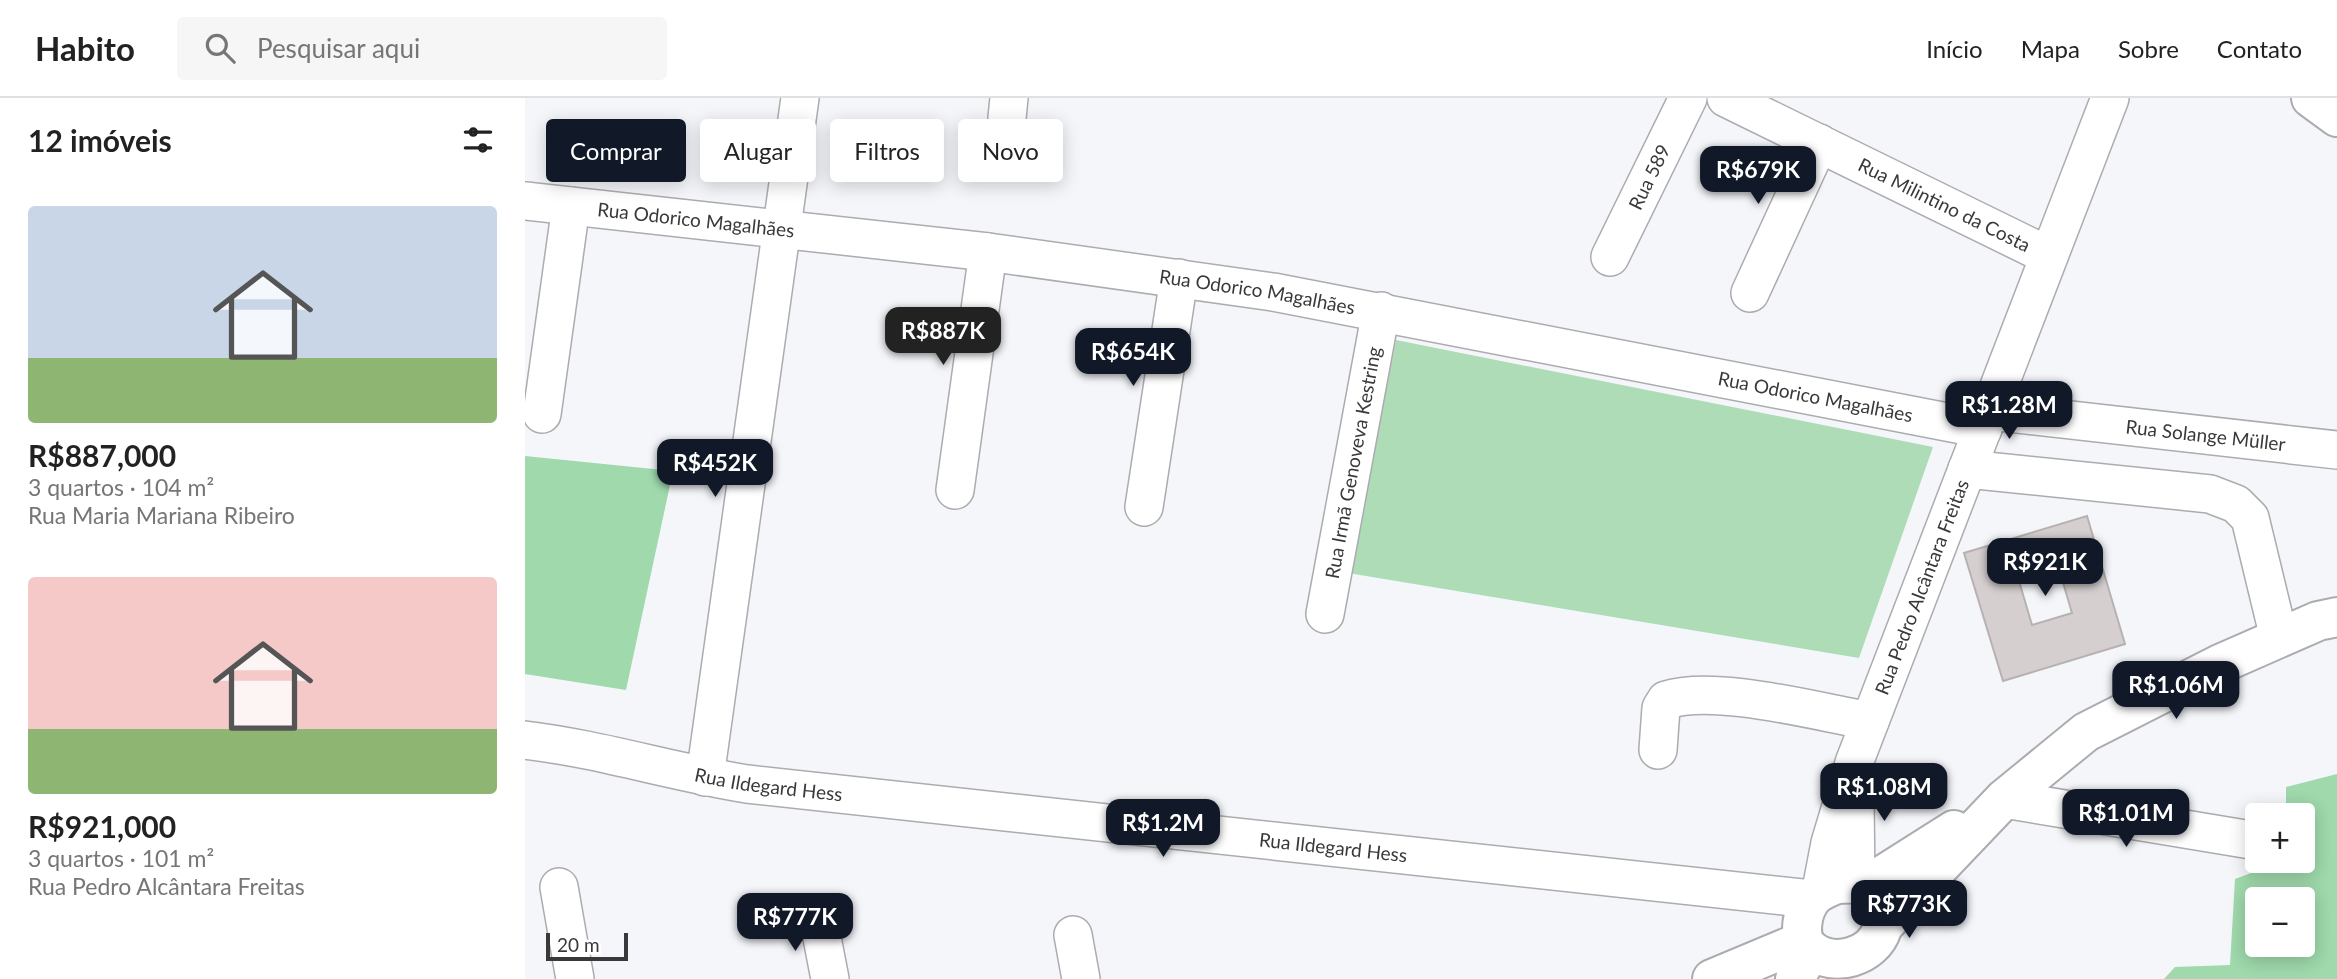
<!DOCTYPE html>
<html lang="pt">
<head>
<meta charset="utf-8">
<style>
  body { margin:0; font-family:Lato,sans-serif; background:#f6f6f6; color:#222; height:100vh; display:flex; flex-direction:column; font-size:26px; white-space:nowrap }
  * { box-sizing:border-box; margin:0 }
  p { font-size:23px; color:#767676 }
  .icon { flex:none; width:38px; height:38px; fill:none; stroke:currentColor; stroke-width:2; stroke-linecap:round; stroke-linejoin:round }
  .map { position:relative; flex:1; overflow:hidden }
  .details { display:flex; flex-direction:column; background:#fff; width:525px }
  .details>* { flex:none }
  .top-card { position:absolute; left:21px; top:21px; width:665px; height:63px; display:flex; gap:14px }
  .fabs { position:absolute; left:1720px; top:705px; display:grid; gap:14px }
  .fabs a { display:grid; place-items:center; width:70px; height:70px; border-radius:7px; background:#fff; box-shadow:0 4px 18px #0003; font-size:35px }
  .scale { position:absolute; left:21px; bottom:18px; width:82px; box-sizing:border-box; padding-left:7px; border:4px solid #39393a; border-top:0; font-size:19px; line-height:24px; white-space:nowrap; color:#39393a; -webkit-text-stroke:5px #fff; paint-order:stroke }
  .price { position:absolute; translate:-50% -60px; padding:0 16px; border-radius:14px; background:#111827; color:#fff; font-size:23px; line-height:46px; filter:drop-shadow(0 2px 4px #0008) }
  .price::after { content:''; position:absolute; left:50%; top:42px; width:21px; height:16px; margin-left:-10px; background:inherit; clip-path:polygon(0 0,100% 0,50% 100%) }
  .price.active { background:#222; color:#fff }
  ul { padding:0; list-style:none }
  li { display:grid; align-content:center; gap:14px; height:371px; padding:0 28px }
  li span { display:grid; place-items:center; height:217px; border-radius:7px; color:#555 }
  li>.icon { margin-inline-start:auto }
  span .icon { width:126px; height:126px; fill:#fffc; stroke-width:1 }
  li b { font-size:30px }
  h2 { display:flex; justify-content:space-between; align-items:center; height:84px; padding:0 28px; font-size:30px }
  .pill { padding:0 24px; border-radius:7px; background:#fff; box-shadow:0 4px 18px #0003; font-size:24px; line-height:63px }
  .pill.active { background:#111827; color:#fff }
  header { display:flex; align-items:center; gap:42px; box-sizing:border-box; height:98px; padding:0 35px; background:#fff; border-bottom:2px solid #e0e0e0 }
  header strong { font-size:33px }
  nav { display:flex; gap:38px; margin-inline-start:auto; font-size:24px }
  .search { width:490px; height:63px; background:#f6f6f6; display:flex; align-items:center; gap:18px; box-sizing:border-box; padding:0 24px; border-radius:7px; color:#767676; font-size:26px }
  main { display:flex; flex:1; min-height:0 }
  .map>svg:first-child { display:block }
  .green { fill:#addcb7 }
  .forest { fill:#9fd9ac; fill-rule:evenodd }
  .building { fill:#d5d0cf; stroke:#b7b2b1; stroke-width:2; fill-rule:evenodd }
  .lines { fill:none; stroke-linecap:round; stroke-linejoin:round }
  .minor-casing { stroke:#acacb0; stroke-width:40 }
  .major-casing { stroke:#acacb0; stroke-width:42 }
  .minor { stroke:#fff; stroke-width:37 }
  .major { stroke:#fff; stroke-width:38 }
  .labels { text-anchor:middle; stroke-width:7; stroke-linejoin:round; paint-order:stroke }
  .street-label { font-size:19px; fill:#39393a; stroke:#fff }
</style>
</head>
<body>
<header>
<strong>Habito</strong>
<div class="search"><svg class="icon" aria-label="search" viewBox="0 0 24 24"><circle cx="10" cy="10" r="6"/><path d="M15 15l6 6"/></svg>Pesquisar aqui</div>
<nav><a>Início</a><a>Mapa</a><a>Sobre</a><a>Contato</a></nav>
</header>
<main>
<section class="details">
<h2>12 imóveis<svg class="icon" aria-label="filters" viewBox="0 0 24 24"><path d="M4 7h16M4 17h16"/><circle cx="9" cy="7" r="2"/><circle cx="15" cy="17" r="2"/></svg></h2>
<ul>
<li><span style="background:linear-gradient(#c9d6e8 70%,#8fb573 0)"><svg class="icon" aria-label="home" viewBox="0 0 24 24"><path d="M3 11l9-7 9 7M6 9v11h12V9"/></svg></span><div><b>R$887,000</b><p>3 quartos · 104 m²</p><p>Rua Maria Mariana Ribeiro</p></div></li>
<li><span style="background:linear-gradient(#f6c9c9 70%,#8fb573 0)"><svg class="icon" aria-label="home" viewBox="0 0 24 24"><path d="M3 11l9-7 9 7M6 9v11h12V9"/></svg></span><div><b>R$921,000</b><p>3 quartos · 101 m²</p><p>Rua Pedro Alcântara Freitas</p></div></li>
</ul>
</section>
<div class="map">
<svg width="1812" height="881" viewBox="0 0 1812 881">
  <rect width="100%" height="100%" fill="#f5f6fa"/>
  <polygon class="green" points="871,242 1408,349 1334,560 823,475"/>
  <g class="forest">
    <polygon points="0,358 148,373 101,592 0,576"/>
    <path d="M1812 676V881H1639L1650 869 1705 867 1710 781 1758 763H1778V718L1761 717V689ZM1732 802H1778V847H1732Z"/>
  </g>
  <path class="building" d="M1562 418 1600 546 1478 583 1439 455ZM1534 471 1547 515 1507 527 1494 483Z"/>
  <g class="lines">
    <defs>
      <g id="minor">
        <path id="s1" d="M1201 0 1524 158"/>
        <polyline points="482,20 484,0"/>
        <path id="s2" d="M0 103 463 154 748 194 1458 331"/>
        <path id="s3" d="M1085 159 1163 0"/>
        <polyline points="1225,195 1294,45"/>
        <path id="s4" d="M1465 313 1812 352"/>
        <polyline points="17,316 46,108"/>
        <polyline points="1442,371 1685,396 1711,406 1725,420 1754,540"/>
        <polyline points="430,392 463,154"/>
        <polyline points="619,409 654,180"/>
        <path id="s5" d="M800 516 856 213"/>
        <path id="s6" d="M0 642C75 651 147 674 222 686L1286 801"/>
        <path d="M1133 652 1136 610 1141 602C1190 586 1293 614 1345 623"/>
        <polyline points="180,679 275,0"/>
        <polyline points="1330,701 1331,786"/>
        <polyline points="1479,701 1732,743"/>
        <polyline points="34,789 50,881"/>
        <path id="s7" d="M1296 792 1305 745 1329 665 1585 0"/>
        <polyline points="293,819 305,881"/>
        <polyline points="548,837 556,881"/>
      </g>
      <g id="major">
        <polyline points="1786,0 1812,19"/>
        <path d="M1312 786C1321 786 1331 784 1339 789 1351 797 1361 816 1357 831 1348 859 1309 870 1286 852 1271 840 1277 811 1289 798 1296 792 1304 789 1312 786Z"/>
        <polyline points="1339,789 1429,732"/>
        <polyline points="1358,828 1479,701 1561,634 1695,566 1793,523 1812,519"/>
        <polyline points="1187,881 1278,843"/>
        <polyline points="1270,881 1286,852"/>
      </g>
    </defs>
    <use href="#minor" class="minor-casing"/>
    <use href="#major" class="major-casing"/>
    <use href="#minor" class="minor"/>
    <use href="#major" class="major"/>
  </g>
  <g class="labels">
    <g class="street-label">
      <text dy="7" stroke="none"><textPath href="#s3" startOffset="89">Rua 589</textPath></text>
      <text dy="7" stroke="none"><textPath href="#s1" startOffset="243">Rua Milintino da Costa</textPath></text>
      <text dy="7" stroke="none"><textPath href="#s2" startOffset="172">Rua Odorico Magalhães</textPath></text>
      <text dy="7" stroke="none"><textPath href="#s2" startOffset="738">Rua Odorico Magalhães</textPath></text>
      <text dy="7" stroke="none"><textPath href="#s2" startOffset="1306">Rua Odorico Magalhães</textPath></text>
      <text dy="7" stroke="none"><textPath href="#s4" startOffset="217">Rua Solange Müller</textPath></text>
      <text dy="7" stroke="none"><textPath href="#s5" startOffset="154">Rua Irmã Genoveva Kestring</textPath></text>
      <text dy="7" stroke="none"><textPath href="#s7" startOffset="320">Rua Pedro Alcântara Freitas</textPath></text>
      <text dy="7" stroke="none"><textPath href="#s6" startOffset="248">Rua Ildegard Hess</textPath></text>
      <text dy="7" stroke="none"><textPath href="#s6" startOffset="816">Rua Ildegard Hess</textPath></text>
    </g>
  </g>
</svg>
<div class="fabs">
<a>+</a>
<a>−</a>
</div>
<div class="scale">20 m</div>
<b class="price" style="left:1233px;top:108px">R$679K</b>
<b class="price active" style="left:418px;top:269px">R$887K</b>
<b class="price" style="left:608px;top:290px">R$654K</b>
<b class="price" style="left:1484px;top:343px">R$1.28M</b>
<b class="price" style="left:190px;top:401px">R$452K</b>
<b class="price" style="left:1520px;top:500px">R$921K</b>
<b class="price" style="left:1651px;top:623px">R$1.06M</b>
<b class="price" style="left:1359px;top:725px">R$1.08M</b>
<b class="price" style="left:1601px;top:751px">R$1.01M</b>
<b class="price" style="left:638px;top:761px">R$1.2M</b>
<b class="price" style="left:1384px;top:842px">R$773K</b>
<b class="price" style="left:270px;top:855px">R$777K</b>
<div class="top-card">
<a class="pill active">Comprar</a>
<a class="pill">Alugar</a>
<a class="pill">Filtros</a>
<a class="pill">Novo</a>
</div>
</div>
</main>
</body>
</html>
